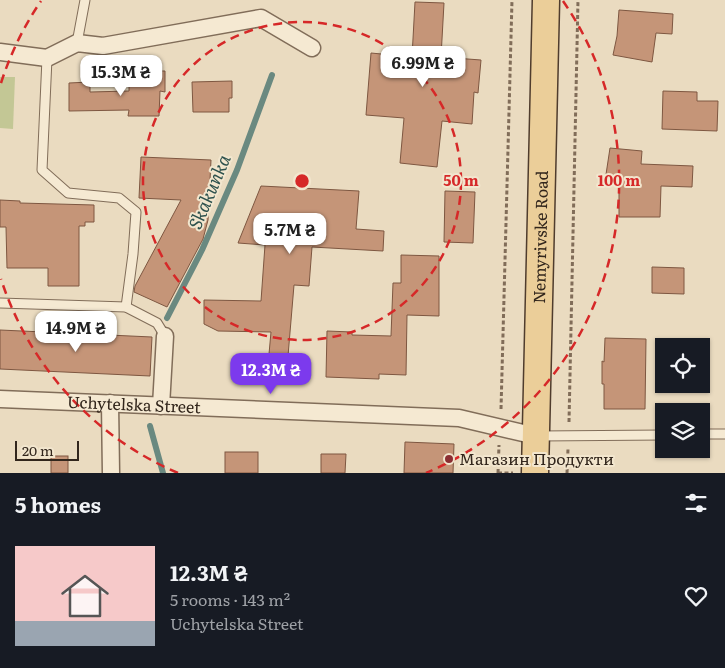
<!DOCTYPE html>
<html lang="en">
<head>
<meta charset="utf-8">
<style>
  body { margin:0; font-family:Literata,serif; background:#20242c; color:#f1f3f6; height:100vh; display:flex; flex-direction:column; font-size:19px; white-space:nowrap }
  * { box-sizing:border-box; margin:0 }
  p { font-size:16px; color:#9ea1a6 }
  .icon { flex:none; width:28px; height:28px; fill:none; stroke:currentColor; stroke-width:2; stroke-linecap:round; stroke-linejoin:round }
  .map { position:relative; height:473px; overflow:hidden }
  .side { display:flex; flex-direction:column; background:#171b24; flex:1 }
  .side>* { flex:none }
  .fabs { position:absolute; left:655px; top:338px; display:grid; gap:10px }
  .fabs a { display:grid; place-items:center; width:55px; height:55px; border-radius:0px; background:#171b24; box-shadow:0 1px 4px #0004; font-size:25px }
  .scale { position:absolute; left:15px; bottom:12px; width:64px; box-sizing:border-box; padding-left:5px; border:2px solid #32261c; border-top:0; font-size:14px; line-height:18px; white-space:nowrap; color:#32261c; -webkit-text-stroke:4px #f2e6ce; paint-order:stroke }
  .price { position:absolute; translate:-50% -42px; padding:0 11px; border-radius:10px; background:#fff; color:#222; font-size:16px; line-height:32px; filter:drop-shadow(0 1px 2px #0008) }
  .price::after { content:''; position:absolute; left:50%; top:30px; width:15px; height:11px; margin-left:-8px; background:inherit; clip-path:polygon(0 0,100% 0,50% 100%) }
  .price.active { background:#7c3aed; color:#fff }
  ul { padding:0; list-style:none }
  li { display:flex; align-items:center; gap:15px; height:125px; padding:0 15px }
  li+li { border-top:1px solid #363941 }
  li span { display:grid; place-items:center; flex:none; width:140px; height:100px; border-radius:0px; color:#555 }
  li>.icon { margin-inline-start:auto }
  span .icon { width:60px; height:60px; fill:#fffc; stroke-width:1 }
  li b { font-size:21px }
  h2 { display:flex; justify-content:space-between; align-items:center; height:60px; padding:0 15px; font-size:21px }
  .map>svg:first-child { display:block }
  .green { fill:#c3c795 }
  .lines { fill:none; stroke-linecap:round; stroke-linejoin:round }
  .stream { stroke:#6a8980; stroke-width:6 }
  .building { fill:#c59578; stroke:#7e5741 }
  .service-casing { stroke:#816d59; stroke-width:11 }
  .minor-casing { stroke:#816d59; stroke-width:19 }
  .primary-casing { stroke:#4f3c2d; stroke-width:29 }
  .path { stroke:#816d59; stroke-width:3; stroke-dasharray:4 2.5; stroke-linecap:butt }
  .service { stroke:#f5e9d2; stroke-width:9 }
  .minor { stroke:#f5e9d2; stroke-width:16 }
  .primary { stroke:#ebce99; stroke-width:26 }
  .ring { fill:none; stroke:#d62828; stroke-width:2.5; stroke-dasharray:9 6 }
  .poi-dot { fill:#8b2e32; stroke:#f2e6ce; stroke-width:2 }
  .labels { text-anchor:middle; stroke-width:4; stroke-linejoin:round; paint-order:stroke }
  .street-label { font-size:16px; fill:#32261c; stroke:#f2e6ce }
  .poi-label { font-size:16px; fill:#32261c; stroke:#f2e6ce; text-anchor:start }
  .water-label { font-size:18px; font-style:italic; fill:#2d514d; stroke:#f2e6ce }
  .centre { fill:#d62828; stroke:#f2e6ce; stroke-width:2.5 }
  .ring-label { font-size:15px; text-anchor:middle; font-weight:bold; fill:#d62828; stroke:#f2e6ce; stroke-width:4; stroke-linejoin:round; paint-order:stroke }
</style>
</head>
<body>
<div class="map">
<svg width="725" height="473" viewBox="0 0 725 473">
  <rect width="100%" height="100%" fill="#eadbc0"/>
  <polygon class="green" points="0,77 15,77 13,129 0,128"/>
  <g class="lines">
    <g class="stream">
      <polyline points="167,318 202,250 237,170 272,75"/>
      <polyline points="150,426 163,473"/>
    </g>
  </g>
  <g class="building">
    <polygon points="415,2 444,3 441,57 481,60 478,93 474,92 472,124 442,121 437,167 400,163 404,118 366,115 371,53 412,57"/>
    <polygon points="619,10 673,14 672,34 656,33 652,62 613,55 617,36"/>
    <polygon points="146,71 165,71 165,92 160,91 159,116 128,116 129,110 69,111 69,83 90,82 90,92 129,91 129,79 146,79"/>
    <polygon points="232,81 232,98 229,98 229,112 193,112 192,82"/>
    <polygon points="663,91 697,92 697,101 718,101 717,131 662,129"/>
    <polygon points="610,148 642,151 641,164 693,166 692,187 661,186 660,217 619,217 619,183 605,181"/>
    <polygon points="141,157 211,160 208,220 203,239 167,307 134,292 135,286 181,200 139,198"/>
    <polygon points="261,186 359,191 356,229 384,231 383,251 312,247 309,286 294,285 288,356 269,354 271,332 218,331 204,324 204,300 261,301 265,245 238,243"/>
    <polygon points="445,191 475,192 473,243 444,242"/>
    <polygon points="0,200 20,201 20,203 94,205 94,222 85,222 85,226 79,226 79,286 48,286 48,268 7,268 6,227 0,227"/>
    <polygon points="401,255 439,256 439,316 407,315 406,375 379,374 379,379 326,377 327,331 352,332 352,335 391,336 393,283 401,283"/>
    <polygon points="652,267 684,268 684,294 652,293"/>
    <polygon points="0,330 152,337 150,376 0,369"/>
    <polygon points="605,338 646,339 645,409 604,409 604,384 602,384 602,361 604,362"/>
    <polygon points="405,442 454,444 453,473 404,473"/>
    <rect x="225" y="452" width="33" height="21"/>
    <polygon points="321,454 346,454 345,473 321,473"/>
    <rect x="51" y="456" width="17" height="17"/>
  </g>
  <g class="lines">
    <defs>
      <g id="service">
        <polyline points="77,43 85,0"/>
        <polyline points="47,58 42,170 68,193 119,198 136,212 133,254 126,307"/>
        <polyline points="0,303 126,307 157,323 165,336"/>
        <polyline points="701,434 725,434"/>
        <polyline points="539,436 664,435"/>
      </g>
      <g id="minor">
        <polyline points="0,52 47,58 77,43 103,46 261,18 312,48"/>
        <path id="s1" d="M0 399 459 418 536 436"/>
        <polyline points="110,403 111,473"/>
        <polyline points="161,406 165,336"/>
      </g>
      <g id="primary">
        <path id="s2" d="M535 473 546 0"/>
      </g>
    </defs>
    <use href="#service" class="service-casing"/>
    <use href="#minor" class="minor-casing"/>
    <use href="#primary" class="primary-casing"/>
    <g class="path">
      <polyline points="501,409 512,0"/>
      <polyline points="569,422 578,0"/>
      <polyline points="498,473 499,445"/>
      <polyline points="498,473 513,473"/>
      <polyline points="567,473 568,449"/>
    </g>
    <use href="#service" class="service"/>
    <use href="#minor" class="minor"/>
    <use href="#primary" class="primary"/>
  </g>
  <g class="ring">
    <circle cx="302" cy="181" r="159"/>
    <path d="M178 473A317 317 0 0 1 1 279M1 83A317 317 0 0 1 41 1M563 1A317 317 0 0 1 426 473"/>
  </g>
  <circle class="poi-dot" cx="449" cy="459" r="5"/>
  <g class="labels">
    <g class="street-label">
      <text dy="6" stroke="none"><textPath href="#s2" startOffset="236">Nemyrivske Road</textPath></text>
      <text dy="6" stroke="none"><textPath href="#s1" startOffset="134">Uchytelska Street</textPath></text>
    </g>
    <g class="poi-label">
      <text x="459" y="465">Магазин Продукти</text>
    </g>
    <g class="water-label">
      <text transform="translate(210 192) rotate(-67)" y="6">Skakunka</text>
    </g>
  </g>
  <circle cx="302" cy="181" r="8" class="centre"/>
  <g class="ring-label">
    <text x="461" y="186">50 m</text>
    <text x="619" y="186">100 m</text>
  </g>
</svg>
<div class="fabs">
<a><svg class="icon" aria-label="locate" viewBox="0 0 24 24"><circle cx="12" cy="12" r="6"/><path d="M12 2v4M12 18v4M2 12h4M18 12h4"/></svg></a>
<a><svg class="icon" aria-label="layers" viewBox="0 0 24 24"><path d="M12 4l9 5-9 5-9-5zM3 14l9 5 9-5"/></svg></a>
</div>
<div class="scale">20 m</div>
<b class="price" style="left:423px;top:88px">6.99M ₴</b>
<b class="price" style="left:121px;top:97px">15.3M ₴</b>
<b class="price" style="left:290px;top:255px">5.7M ₴</b>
<b class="price" style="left:76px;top:353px">14.9M ₴</b>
<b class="price active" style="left:271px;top:395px">12.3M ₴</b>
</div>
<section class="side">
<h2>5 homes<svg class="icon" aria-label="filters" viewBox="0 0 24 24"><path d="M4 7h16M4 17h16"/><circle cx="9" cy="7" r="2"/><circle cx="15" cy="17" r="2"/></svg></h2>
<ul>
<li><span style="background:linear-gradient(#f6c9c9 75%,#9aa5b1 0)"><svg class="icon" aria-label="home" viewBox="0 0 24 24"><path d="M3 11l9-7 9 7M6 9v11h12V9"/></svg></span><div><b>12.3M ₴</b><p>5 rooms · 143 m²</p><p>Uchytelska Street</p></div><svg class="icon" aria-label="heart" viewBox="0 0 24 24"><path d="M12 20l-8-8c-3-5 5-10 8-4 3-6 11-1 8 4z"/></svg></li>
</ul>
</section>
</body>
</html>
